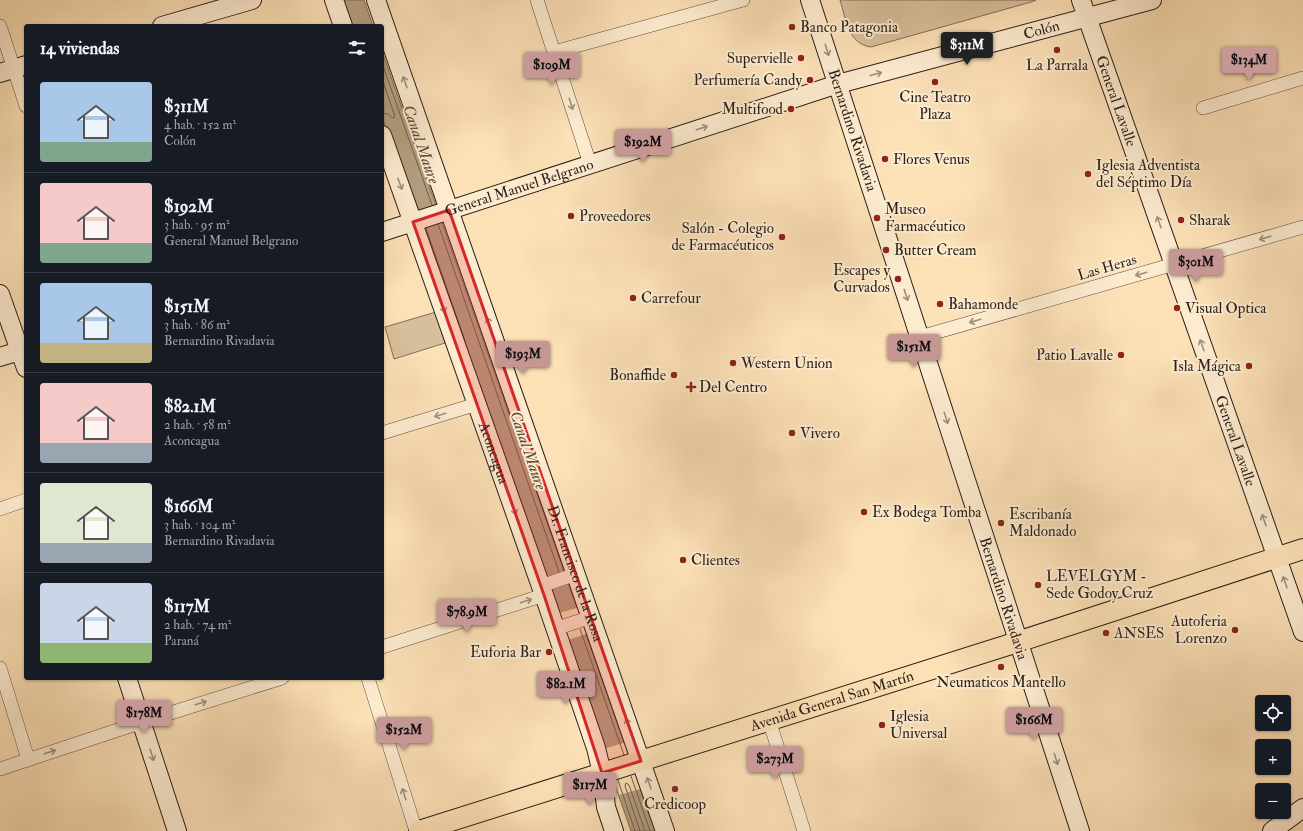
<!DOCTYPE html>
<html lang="es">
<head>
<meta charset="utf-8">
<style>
  body { margin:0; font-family:"IM FELL Double Pica",serif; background:#20242c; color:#f1f3f6; height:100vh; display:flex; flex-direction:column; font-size:15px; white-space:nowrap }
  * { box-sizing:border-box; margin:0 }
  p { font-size:13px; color:#9ea1a6 }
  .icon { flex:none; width:22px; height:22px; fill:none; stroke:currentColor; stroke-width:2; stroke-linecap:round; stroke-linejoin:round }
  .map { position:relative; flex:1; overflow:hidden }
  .sheet { position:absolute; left:24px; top:24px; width:360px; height:656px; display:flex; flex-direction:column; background:#171b24; border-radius:4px; box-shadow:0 1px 3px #0004 }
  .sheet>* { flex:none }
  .fabs { position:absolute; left:1255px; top:695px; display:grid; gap:8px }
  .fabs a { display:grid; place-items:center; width:36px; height:36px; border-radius:4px; background:#171b24; box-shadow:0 1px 3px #0004; font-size:20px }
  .price { position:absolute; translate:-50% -34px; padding:0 9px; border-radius:4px; background:#c59692; color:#111; font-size:13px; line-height:26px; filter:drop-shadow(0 1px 2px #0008) }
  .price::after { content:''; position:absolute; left:50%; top:24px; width:12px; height:9px; margin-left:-6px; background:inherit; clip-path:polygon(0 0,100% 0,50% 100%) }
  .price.on { background:#222; color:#fff }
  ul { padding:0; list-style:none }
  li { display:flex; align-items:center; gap:12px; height:100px; padding:0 16px }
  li+li { border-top:1px solid #363941 }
  li span { display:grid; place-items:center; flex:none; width:112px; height:80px; border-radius:4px; color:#555 }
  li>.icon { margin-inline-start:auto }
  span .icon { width:48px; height:48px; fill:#fffc; stroke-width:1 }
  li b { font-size:17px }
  h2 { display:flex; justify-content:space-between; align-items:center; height:48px; padding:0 16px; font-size:17px }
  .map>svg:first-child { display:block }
  .green { fill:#d8bf9b; stroke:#806f59 }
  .water { fill:#b49e80; stroke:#7c6b56 }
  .pier { fill:#fce0b6 }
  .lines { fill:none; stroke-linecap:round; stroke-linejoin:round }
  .shore { stroke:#6e5e4c; stroke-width:1 }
  .street-casing { stroke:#5e4f3f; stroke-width:14 }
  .secondary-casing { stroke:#291f17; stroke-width:20 }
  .primary-casing { stroke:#291f17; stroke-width:22 }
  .street { stroke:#fdebd0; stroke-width:13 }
  .secondary { stroke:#fdebd0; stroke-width:18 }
  .primary { stroke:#fce0b6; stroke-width:20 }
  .oneway { stroke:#9e8f7d }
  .marked { fill:#d62828; fill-opacity:0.2; stroke:#d62828; stroke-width:3; stroke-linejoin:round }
  .poi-dot { fill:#8f2418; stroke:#fdebd0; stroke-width:1.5 }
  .labels { text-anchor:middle; stroke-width:4; stroke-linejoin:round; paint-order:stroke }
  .poi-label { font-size:15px; fill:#291f17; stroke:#fdebd0; text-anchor:start }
  .street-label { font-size:15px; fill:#291f17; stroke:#fdebd0 }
  .water-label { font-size:16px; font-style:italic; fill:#5a4b3c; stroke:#fdebd0 }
</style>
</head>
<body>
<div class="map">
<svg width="1303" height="831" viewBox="0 0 1303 831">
  <rect width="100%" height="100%" fill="#fce0b6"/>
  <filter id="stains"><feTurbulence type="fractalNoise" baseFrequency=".005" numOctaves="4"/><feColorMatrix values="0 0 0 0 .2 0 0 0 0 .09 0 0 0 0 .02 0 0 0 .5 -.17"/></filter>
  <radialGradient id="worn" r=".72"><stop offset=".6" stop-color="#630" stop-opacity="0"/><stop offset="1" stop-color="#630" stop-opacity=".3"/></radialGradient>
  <g class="green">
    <path d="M840 0H1036L1031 2 871 47C848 44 846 19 840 0Z"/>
    <polygon points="436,312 445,343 394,359 385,327"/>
  </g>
  <g class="water">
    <polygon points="342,0 364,0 373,26 351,26"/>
    <polygon points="382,51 655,831 631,831 382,117"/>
  </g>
  <g class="pier">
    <polygon points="577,608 586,634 565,641 556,614"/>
    <polygon points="624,743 640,789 619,795 603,749"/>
  </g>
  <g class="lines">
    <g class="shore">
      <polyline points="382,63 432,205"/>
      <polyline points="382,78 395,117 392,118 388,114 382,113"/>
      <polyline points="438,224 559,572"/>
      <polyline points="426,228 465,341"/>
      <polyline points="580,629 624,755"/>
      <polyline points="631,776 650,831"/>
      <polyline points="618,780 635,831"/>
      <polyline points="640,831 625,786 626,783 629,785 645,831"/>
    </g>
    <defs>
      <g id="street">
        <polyline points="537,0 590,164"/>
        <polyline points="0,26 26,106"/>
        <polyline points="554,52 743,0"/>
        <polyline points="1203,108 1303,78"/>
        <polyline points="920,337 1303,227"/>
        <polyline points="382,433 477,404"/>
        <polyline points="0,509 26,500"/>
        <polyline points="541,586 576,574"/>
        <polyline points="555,629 591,617"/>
        <polyline points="382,647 544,595"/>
        <polyline points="0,668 28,759"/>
        <polyline points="368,678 416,831"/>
        <polyline points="769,720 804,831"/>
        <polyline points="0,769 142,722 282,678"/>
      </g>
      <g id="secondary">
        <polyline points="334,0 343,26"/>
        <path id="s1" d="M376 0 665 831"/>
        <path id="s2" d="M810 0C902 276 988 555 1080 831"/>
        <path id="s3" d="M1081 0 1303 632"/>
        <polyline points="162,26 252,0"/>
        <polyline points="0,73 26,65"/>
        <path id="s4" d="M382 135 544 595 596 748 602 773 606 807 614 831"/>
        <path id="s5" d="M382 232 838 84 1152 0"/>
        <polyline points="0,294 26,368"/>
        <polyline points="0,357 26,349"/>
        <polyline points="127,678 177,831"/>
        <polyline points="1272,831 1303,808"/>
      </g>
      <g id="primary">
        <path id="s6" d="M419 831 1008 645 1303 549"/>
      </g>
    </defs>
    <use href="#street" class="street-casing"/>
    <use href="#secondary" class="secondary-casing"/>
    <use href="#primary" class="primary-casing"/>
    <use href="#street" class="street"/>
    <use href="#secondary" class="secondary"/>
    <use href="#primary" class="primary"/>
  </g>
  <defs><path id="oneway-shaft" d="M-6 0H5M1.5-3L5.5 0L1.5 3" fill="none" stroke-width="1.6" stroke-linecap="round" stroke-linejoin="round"/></defs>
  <g class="oneway">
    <use href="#oneway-shaft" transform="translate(827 50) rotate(72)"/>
    <use href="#oneway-shaft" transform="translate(876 74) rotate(-15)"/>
    <use href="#oneway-shaft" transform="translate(405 82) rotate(-109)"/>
    <use href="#oneway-shaft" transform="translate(571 104) rotate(72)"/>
    <use href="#oneway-shaft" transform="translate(702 128) rotate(-18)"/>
    <use href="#oneway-shaft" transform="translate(400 184) rotate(70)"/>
    <use href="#oneway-shaft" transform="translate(1159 222) rotate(-109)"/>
    <use href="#oneway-shaft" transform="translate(1265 238) rotate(164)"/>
    <use href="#oneway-shaft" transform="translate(1141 274) rotate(164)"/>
    <use href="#oneway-shaft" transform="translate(906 295) rotate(72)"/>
    <use href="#oneway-shaft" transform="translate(443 307) rotate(71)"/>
    <use href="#oneway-shaft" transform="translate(975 321) rotate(164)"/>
    <use href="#oneway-shaft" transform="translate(489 323) rotate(-109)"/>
    <use href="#oneway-shaft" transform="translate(1202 345) rotate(-109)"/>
    <use href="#oneway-shaft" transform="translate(440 415) rotate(163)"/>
    <use href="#oneway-shaft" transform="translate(946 418) rotate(72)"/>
    <use href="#oneway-shaft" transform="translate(514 509) rotate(71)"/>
    <use href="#oneway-shaft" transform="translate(1264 520) rotate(-109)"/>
    <use href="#oneway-shaft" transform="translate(1285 582) rotate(-109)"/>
    <use href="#oneway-shaft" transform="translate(526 601) rotate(-18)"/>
    <use href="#oneway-shaft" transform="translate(201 703) rotate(-17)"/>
    <use href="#oneway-shaft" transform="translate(628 724) rotate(-109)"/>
    <use href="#oneway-shaft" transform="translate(50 752) rotate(-18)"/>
    <use href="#oneway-shaft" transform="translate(152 755) rotate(72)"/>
    <use href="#oneway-shaft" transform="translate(1056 759) rotate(72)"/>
    <use href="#oneway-shaft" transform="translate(649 783) rotate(-109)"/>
    <use href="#oneway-shaft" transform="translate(404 794) rotate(-107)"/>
  </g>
  <path class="marked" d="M449 210 641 761 602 773 544 595 413 222Z"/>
  <g class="poi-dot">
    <circle cx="792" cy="27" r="4"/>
    <circle cx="1057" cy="50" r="4"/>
    <circle cx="801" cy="58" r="4"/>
    <circle cx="810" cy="80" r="4"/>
    <circle cx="935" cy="82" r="4"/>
    <circle cx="791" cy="109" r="4"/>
    <circle cx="885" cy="159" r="4"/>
    <circle cx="1088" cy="174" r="4"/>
    <circle cx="571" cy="216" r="4"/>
    <circle cx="877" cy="218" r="4"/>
    <circle cx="1181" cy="220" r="4"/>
    <circle cx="782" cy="237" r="4"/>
    <circle cx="886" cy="250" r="4"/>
    <circle cx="898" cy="279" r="4"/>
    <circle cx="633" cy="298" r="4"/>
    <circle cx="940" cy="304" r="4"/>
    <circle cx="1177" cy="308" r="4"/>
    <circle cx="1121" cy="355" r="4"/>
    <circle cx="733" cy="363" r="4"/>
    <circle cx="1249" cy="366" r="4"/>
    <circle cx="674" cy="375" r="4"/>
    <path d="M689 381h4v4h4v4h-4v4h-4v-4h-4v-4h4z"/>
    <circle cx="792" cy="433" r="4"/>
    <circle cx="864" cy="512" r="4"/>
    <circle cx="1001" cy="523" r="4"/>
    <circle cx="683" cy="560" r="4"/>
    <circle cx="1038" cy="585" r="4"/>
    <circle cx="1235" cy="630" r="4"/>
    <circle cx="1106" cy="633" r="4"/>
    <circle cx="549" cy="652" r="4"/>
    <circle cx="1001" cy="667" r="4"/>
    <circle cx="882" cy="725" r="4"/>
    <circle cx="675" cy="789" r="4"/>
  </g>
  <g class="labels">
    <g class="poi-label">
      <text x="800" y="32">Banco Patagonia</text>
      <text x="793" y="63" text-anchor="end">Supervielle</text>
      <text x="1057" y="70" text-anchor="middle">La Parrala</text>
      <text x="802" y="85" text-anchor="end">Perfumería Candy</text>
      <text x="935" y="102" text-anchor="middle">Cine Teatro<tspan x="935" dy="17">Plaza</tspan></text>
      <text x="783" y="114" text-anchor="end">Multifood</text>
      <text x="893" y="164">Flores Venus</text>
      <text x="1096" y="170">Iglesia Adventista<tspan x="1096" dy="17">del Séptimo Día</tspan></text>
      <text x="885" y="214">Museo<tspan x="885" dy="17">Farmacéutico</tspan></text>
      <text x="579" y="221">Proveedores</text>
      <text x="1189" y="225">Sharak</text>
      <text x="774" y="233" text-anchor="end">Salón - Colegio<tspan x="774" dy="17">de Farmacéuticos</tspan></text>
      <text x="894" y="255">Butter Cream</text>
      <text x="890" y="275" text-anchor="end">Escapes y<tspan x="890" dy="17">Curvados</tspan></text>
      <text x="641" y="303">Carrefour</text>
      <text x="948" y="309">Bahamonde</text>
      <text x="1185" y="313">Visual Optica</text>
      <text x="1113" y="360" text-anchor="end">Patio Lavalle</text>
      <text x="741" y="368">Western Union</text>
      <text x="1241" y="371" text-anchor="end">Isla Mágica</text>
      <text x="666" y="380" text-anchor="end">Bonaffide</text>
      <text x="699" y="392">Del Centro</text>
      <text x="800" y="438">Vivero</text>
      <text x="872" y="517">Ex Bodega Tomba</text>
      <text x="1009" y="519">Escribanía<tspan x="1009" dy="17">Maldonado</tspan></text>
      <text x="691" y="565">Clientes</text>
      <text x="1046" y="581">LEVELGYM -<tspan x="1046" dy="17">Sede Godoy Cruz</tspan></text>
      <text x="1227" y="626" text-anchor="end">Autoferia<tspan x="1227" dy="17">Lorenzo</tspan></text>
      <text x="1114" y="638">ANSES</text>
      <text x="541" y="657" text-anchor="end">Euforia Bar</text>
      <text x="1001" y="687" text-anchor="middle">Neumaticos Mantello</text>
      <text x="890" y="721">Iglesia<tspan x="890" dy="17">Universal</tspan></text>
      <text x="675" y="809" text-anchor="middle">Credicoop</text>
    </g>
    <g class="street-label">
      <text dy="5" stroke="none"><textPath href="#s5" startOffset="690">Colón</textPath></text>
      <text dy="5" stroke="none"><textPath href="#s3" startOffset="107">General Lavalle</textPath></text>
      <text dy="5" stroke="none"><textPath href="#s2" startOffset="137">Bernardino Rivadavia</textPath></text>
      <text dy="5" stroke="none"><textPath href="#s5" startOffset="144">General Manuel Belgrano</textPath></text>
      <text transform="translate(1107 267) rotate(-16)" y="5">Las Heras</text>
      <text dy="5" stroke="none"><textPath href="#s3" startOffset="467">General Lavalle</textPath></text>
      <text dy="5" stroke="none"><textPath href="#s4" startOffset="337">Aconcagua</textPath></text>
      <text dy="5" stroke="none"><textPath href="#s1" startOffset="607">Dr. Francisco de la Rosa</textPath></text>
      <text dy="5" stroke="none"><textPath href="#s2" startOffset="629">Bernardino Rivadavia</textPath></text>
      <text dy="5" stroke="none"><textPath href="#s6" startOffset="433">Avenida General San Martín</textPath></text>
    </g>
    <g class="water-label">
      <text transform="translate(422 144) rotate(71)" y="6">Canal Maure</text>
      <text transform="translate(529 450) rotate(71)" y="6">Canal Maure</text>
    </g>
  </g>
  <rect width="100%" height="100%" filter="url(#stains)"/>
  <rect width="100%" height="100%" fill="url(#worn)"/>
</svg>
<div class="fabs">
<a><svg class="icon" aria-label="locate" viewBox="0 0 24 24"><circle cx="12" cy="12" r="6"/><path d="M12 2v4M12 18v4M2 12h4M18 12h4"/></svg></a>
<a>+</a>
<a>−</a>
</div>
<b class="price on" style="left:967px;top:66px">$311M</b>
<b class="price" style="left:1249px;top:81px">$134M</b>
<b class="price" style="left:552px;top:86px">$109M</b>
<b class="price" style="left:643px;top:163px">$192M</b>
<b class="price" style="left:1196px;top:283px">$301M</b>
<b class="price" style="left:914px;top:368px">$151M</b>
<b class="price" style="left:523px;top:375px">$193M</b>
<b class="price" style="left:467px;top:633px">$78.9M</b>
<b class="price" style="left:566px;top:705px">$82.1M</b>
<b class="price" style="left:144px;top:734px">$178M</b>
<b class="price" style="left:1034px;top:741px">$166M</b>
<b class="price" style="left:404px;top:751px">$152M</b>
<b class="price" style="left:775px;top:780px">$273M</b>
<b class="price" style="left:590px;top:806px">$117M</b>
<section class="sheet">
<h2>14 viviendas<svg class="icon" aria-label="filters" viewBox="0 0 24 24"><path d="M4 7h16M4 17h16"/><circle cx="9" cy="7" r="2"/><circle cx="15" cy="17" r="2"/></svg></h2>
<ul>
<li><span style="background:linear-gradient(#a9c7e8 75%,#7fa58c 0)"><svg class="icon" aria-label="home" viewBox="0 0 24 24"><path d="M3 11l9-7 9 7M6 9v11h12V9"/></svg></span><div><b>$311M</b><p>4 hab. · 152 m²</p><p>Colón</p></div></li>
<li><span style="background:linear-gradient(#f6c9c9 75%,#7fa58c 0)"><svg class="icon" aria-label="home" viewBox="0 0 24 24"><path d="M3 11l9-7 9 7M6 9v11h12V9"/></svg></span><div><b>$192M</b><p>3 hab. · 95 m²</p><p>General Manuel Belgrano</p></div></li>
<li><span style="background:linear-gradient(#a9c7e8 75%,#c2b280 0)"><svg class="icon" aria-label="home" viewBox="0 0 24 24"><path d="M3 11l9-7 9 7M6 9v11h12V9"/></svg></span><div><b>$151M</b><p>3 hab. · 86 m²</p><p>Bernardino Rivadavia</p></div></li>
<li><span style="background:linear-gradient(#f6c9c9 75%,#9aa5b1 0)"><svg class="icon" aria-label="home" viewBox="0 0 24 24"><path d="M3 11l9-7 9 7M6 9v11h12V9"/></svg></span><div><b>$82.1M</b><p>2 hab. · 58 m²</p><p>Aconcagua</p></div></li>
<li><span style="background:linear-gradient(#dfe7d0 75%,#9aa5b1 0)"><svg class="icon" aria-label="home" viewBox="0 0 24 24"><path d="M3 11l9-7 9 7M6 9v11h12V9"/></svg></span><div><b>$166M</b><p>3 hab. · 104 m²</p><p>Bernardino Rivadavia</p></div></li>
<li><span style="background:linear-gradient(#c9d6e8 75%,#8fb573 0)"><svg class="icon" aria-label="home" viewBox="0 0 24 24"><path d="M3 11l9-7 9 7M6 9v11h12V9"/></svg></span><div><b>$117M</b><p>2 hab. · 74 m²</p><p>Paraná</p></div></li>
</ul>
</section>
</div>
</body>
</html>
